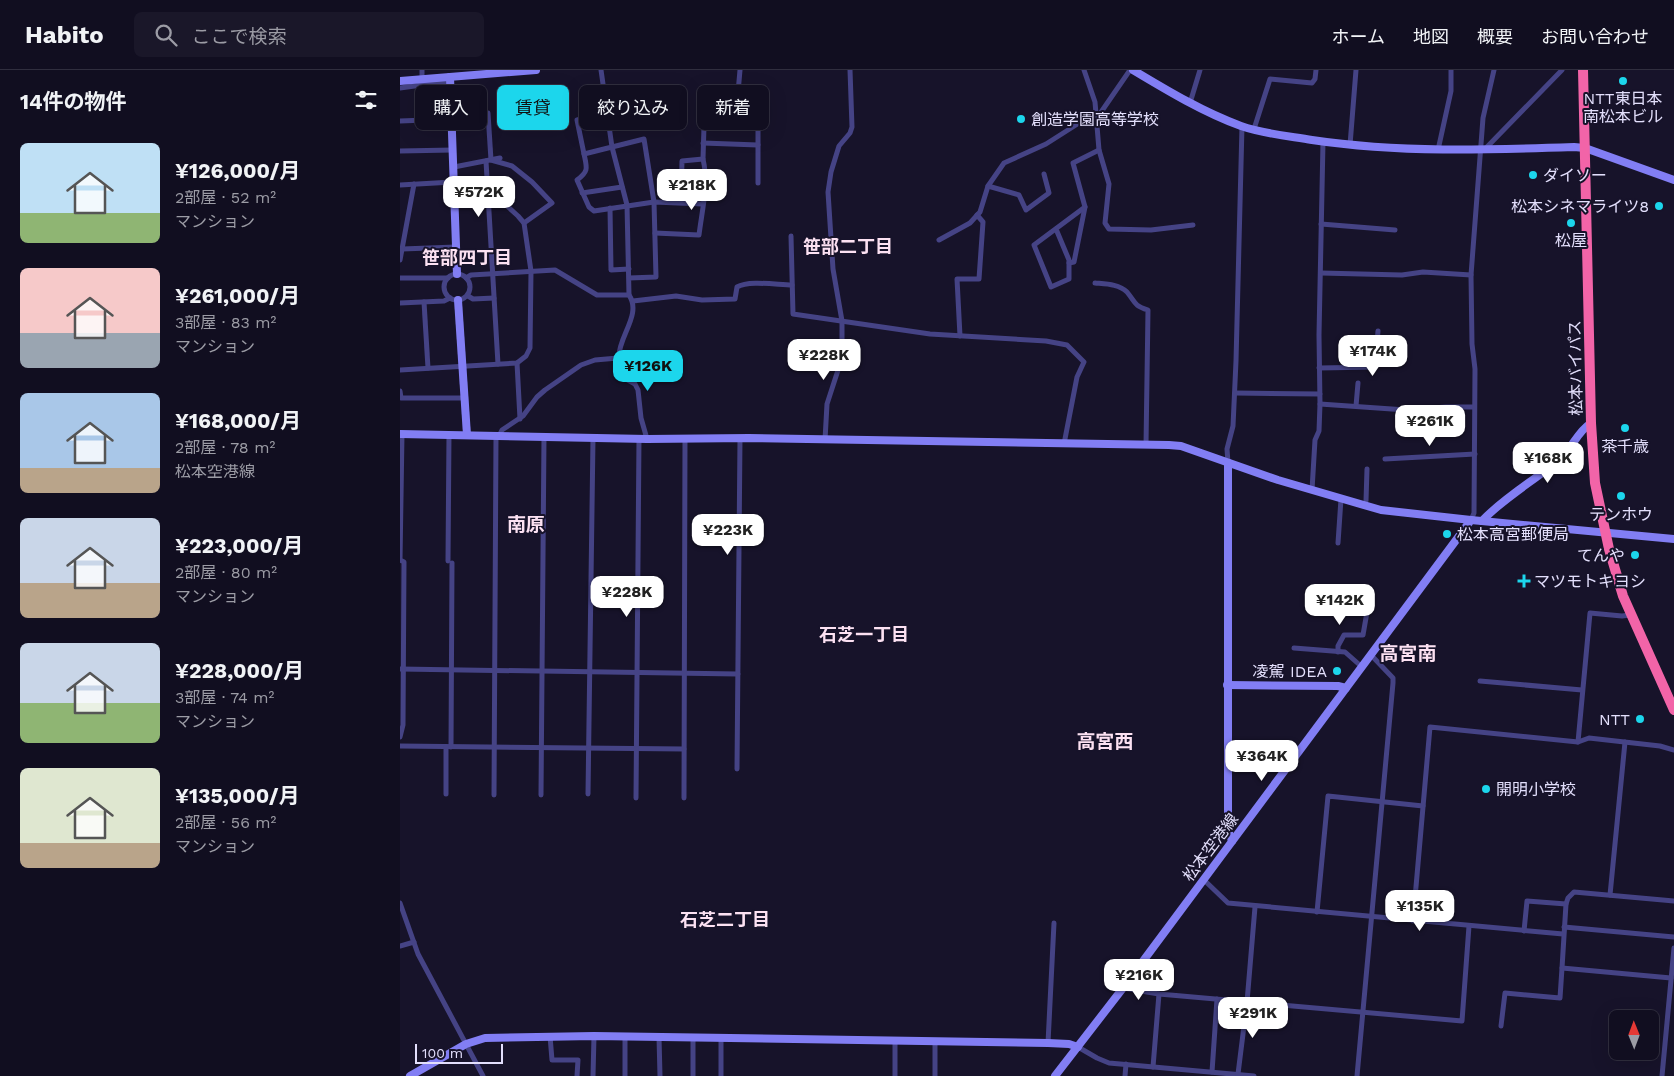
<!DOCTYPE html>
<html lang="ja">
<head>
<meta charset="utf-8">
<style>
  body { margin:0; font-family:"Work Sans","Noto Sans JP",sans-serif; background:#1a1729; color:#f1f3f6; height:100vh; display:flex; flex-direction:column; font-size:19px; white-space:nowrap }
  * { box-sizing:border-box; margin:0 }
  p { font-size:16px; color:#9c9ca5 }
  .icon { flex:none; width:28px; height:28px; fill:none; stroke:currentColor; stroke-width:2; stroke-linecap:round; stroke-linejoin:round }
  .map { position:relative; flex:1; overflow:hidden }
  .side { display:flex; flex-direction:column; background:#110e20; width:400px }
  .side>* { flex:none }
  .banner { position:absolute; left:15px; top:15px; width:475px; height:45px; display:flex; gap:10px }
  .needle { width:32px; rotate:359deg }
  .controls { position:absolute; left:1209px; top:940px; display:grid; gap:10px }
  .controls a { display:grid; place-items:center; width:50px; height:50px; border-radius:8px; background:#110e20; box-shadow:0 5px 20px #0002,0 0 0 1px #302e3e; font-size:25px }
  .scale { position:absolute; left:15px; bottom:12px; width:88px; box-sizing:border-box; padding-left:5px; border:2px solid #e3dffc; border-top:0; font-size:14px; line-height:18px; white-space:nowrap; color:#e3dffc; -webkit-text-stroke:4px #17132a; paint-order:stroke }
  .price { position:absolute; translate:-50% -42px; padding:0 11px; border-radius:10px; background:#fff; color:#222; font-size:16px; line-height:32px; filter:drop-shadow(0 1px 2px #0008) }
  .price::after { content:''; position:absolute; left:50%; top:30px; width:15px; height:11px; margin-left:-8px; background:inherit; clip-path:polygon(0 0,100% 0,50% 100%) }
  .price.current { background:#1cd6ec; color:#111 }
  ul { padding:0; list-style:none }
  li { display:flex; align-items:center; gap:15px; height:125px; padding:0 20px }
  li span { display:grid; place-items:center; flex:none; width:140px; height:100px; border-radius:8px; color:#555 }
  li>.icon { margin-inline-start:auto }
  span .icon { width:60px; height:60px; fill:#fffc; stroke-width:1 }
  li b { font-size:21px }
  h2 { display:flex; justify-content:space-between; align-items:center; height:60px; padding:0 20px; font-size:21px }
  .tag { padding:0 18px; border-radius:8px; background:#110e20; box-shadow:0 5px 20px #0002,0 0 0 1px #302e3e; font-size:18px; line-height:45px }
  .tag.current { background:#1cd6ec; color:#111 }
  header { display:flex; align-items:center; gap:30px; box-sizing:border-box; height:70px; padding:0 25px; background:#110e20; border-bottom:1px solid #302e3e }
  header strong { font-size:24px }
  nav { display:flex; gap:28px; margin-inline-start:auto; font-size:18px }
  .search { width:350px; height:45px; background:#1a1729; display:flex; align-items:center; gap:12px; box-sizing:border-box; padding:0 18px; border-radius:8px; color:#9c9ca5; font-size:19px }
  main { display:flex; flex:1; min-height:0 }
  .map>svg:first-child { display:block }
  .lines { fill:none; stroke-linecap:round; stroke-linejoin:round }
  .street { stroke:#454385; stroke-width:5 }
  .secondary { stroke:#827ef4; stroke-width:8 }
  .highway { stroke:#f264a8; stroke-width:10 }
  .poi-dot { fill:#1cd6ec; stroke:#17132a; stroke-width:2 }
  .labels { text-anchor:middle; stroke-width:4; stroke-linejoin:round; paint-order:stroke }
  .poi-label { font-size:16px; fill:#e3dffc; stroke:#17132a; text-anchor:start }
  .street-label { font-size:16px; fill:#e3dffc; stroke:#17132a }
  .neighbourhood-label { font-size:18px; font-weight:bold; fill:#fce1f2; stroke:#17132a }
  .quarter-label { font-size:19px; font-weight:bold; fill:#fce1f2; stroke:#17132a }
</style>
</head>
<body>
<header>
<strong>Habito</strong>
<div class="search"><svg class="icon" aria-label="search" viewBox="0 0 24 24"><circle cx="10" cy="10" r="6"/><path d="M15 15l6 6"/></svg>ここで検索</div>
<nav><a>ホーム</a><a>地図</a><a>概要</a><a>お問い合わせ</a></nav>
</header>
<main>
<section class="side">
<h2>14件の物件<svg class="icon" aria-label="filters" viewBox="0 0 24 24"><path d="M4 7h16M4 17h16"/><circle cx="9" cy="7" r="2"/><circle cx="15" cy="17" r="2"/></svg></h2>
<ul>
<li><span style="background:linear-gradient(#bfe0f5 70%,#8fb573 0)"><svg class="icon" aria-label="home" viewBox="0 0 24 24"><path d="M3 11l9-7 9 7M6 9v11h12V9"/></svg></span><div><b>¥126,000/月</b><p>2部屋 · 52 m²</p><p>マンション</p></div></li>
<li><span style="background:linear-gradient(#f6c9c9 65%,#9aa5b1 0)"><svg class="icon" aria-label="home" viewBox="0 0 24 24"><path d="M3 11l9-7 9 7M6 9v11h12V9"/></svg></span><div><b>¥261,000/月</b><p>3部屋 · 83 m²</p><p>マンション</p></div></li>
<li><span style="background:linear-gradient(#a9c7e8 75%,#b9a48a 0)"><svg class="icon" aria-label="home" viewBox="0 0 24 24"><path d="M3 11l9-7 9 7M6 9v11h12V9"/></svg></span><div><b>¥168,000/月</b><p>2部屋 · 78 m²</p><p>松本空港線</p></div></li>
<li><span style="background:linear-gradient(#c9d6e8 65%,#b9a48a 0)"><svg class="icon" aria-label="home" viewBox="0 0 24 24"><path d="M3 11l9-7 9 7M6 9v11h12V9"/></svg></span><div><b>¥223,000/月</b><p>2部屋 · 80 m²</p><p>マンション</p></div></li>
<li><span style="background:linear-gradient(#c9d6e8 60%,#8fb573 0)"><svg class="icon" aria-label="home" viewBox="0 0 24 24"><path d="M3 11l9-7 9 7M6 9v11h12V9"/></svg></span><div><b>¥228,000/月</b><p>3部屋 · 74 m²</p><p>マンション</p></div></li>
<li><span style="background:linear-gradient(#dfe7d0 75%,#b9a48a 0)"><svg class="icon" aria-label="home" viewBox="0 0 24 24"><path d="M3 11l9-7 9 7M6 9v11h12V9"/></svg></span><div><b>¥135,000/月</b><p>2部屋 · 56 m²</p><p>マンション</p></div></li>
</ul>
</section>
<div class="map">
<svg width="1274" height="1006" viewBox="0 0 1274 1006">
  <rect width="100%" height="100%" fill="#17132a"/>
  <g class="lines">
    <g class="street">
      <polyline points="22,0 22,9"/>
      <polyline points="201,0 212,77 184,84 177,50 206,43 258,40 259,53"/>
      <polyline points="684,0 695,32 699,80 709,114 705,153 709,159 751,160 793,155"/>
      <polyline points="0,18 51,11"/>
      <polyline points="790,33 800,0"/>
      <polyline points="88,43 91,90 112,96 132,112 152,133 124,153"/>
      <polyline points="0,51 52,49"/>
      <polyline points="335,57 340,0"/>
      <polyline points="358,58 358,113"/>
      <polyline points="854,59 870,9 912,13 915,9 916,0"/>
      <polyline points="303,73 358,75"/>
      <polyline points="950,75 956,0"/>
      <polyline points="1085,79 1162,0"/>
      <polyline points="1038,80 1051,21 1051,0"/>
      <polyline points="0,81 53,80"/>
      <path d="M184 84C187 98 189 101 177 110L189 137 194 141 254 132 303 134"/>
      <polyline points="86,91 98,294"/>
      <polyline points="54,97 100,88"/>
      <polyline points="0,115 53,112 87,123 106,135 118,146 124,153 131,201 130,278 126,286 117,293 0,300"/>
      <polyline points="588,116 619,125 626,140 649,123 644,104"/>
      <polyline points="182,123 222,117"/>
      <polyline points="281,132 282,91 303,89 304,56"/>
      <polyline points="210,138 211,200 229,199"/>
      <polyline points="921,154 995,160"/>
      <polyline points="656,159 669,190 669,209 651,217 634,175 685,137 673,93 699,80"/>
      <path d="M255 163 299 165C302 140 309 114 303 89"/>
      <polyline points="391,166 393,244 530,264 646,271 667,275 684,292 677,307 664,374"/>
      <polyline points="539,170 570,153 580,142 588,116 604,93 646,74 679,53 697,48 730,0"/>
      <polyline points="2,179 56,177"/>
      <polyline points="0,190 14,114"/>
      <polyline points="669,193 674,192 685,137"/>
      <polyline points="921,203 1002,205 1023,202 1071,205"/>
      <circle cx="57" cy="217" r="13"/>
      <polyline points="0,208 48,208"/>
      <path d="M66 208 71 205 155 200 197 225H229C242 244 219 266 219 286 218 293 223 302 226 309L235 314 238 320 241 348 247 369"/>
      <path d="M695 213C706 214 719 214 727 222 736 233 733 235 748 240L746 375"/>
      <polyline points="229,225 227,135 212,77 244,69 254,132 256,207 229,208"/>
      <polyline points="68,226 73,229 94,228"/>
      <path d="M233 231 276 226 302 230 335 229 337 217C349 210 378 215 392 215"/>
      <polyline points="24,232 28,298"/>
      <polyline points="0,233 44,231 50,228"/>
      <polyline points="560,266 557,209 579,209 583,152 577,145"/>
      <polyline points="117,293 120,349"/>
      <polyline points="919,298 975,297 978,261"/>
      <polyline points="0,321 1,328 64,328"/>
      <polyline points="835,323 920,324"/>
      <polyline points="920,334 1006,340 1046,337 1074,337"/>
      <polyline points="956,336 958,313"/>
      <polyline points="99,366 102,360 123,346 137,327 145,320 181,295 195,290 218,288"/>
      <polyline points="425,370 427,334 440,294 442,274 442,251 433,199 428,122 431,102 439,76 450,63 452,57 450,0"/>
      <polyline points="985,389 1075,384"/>
      <polyline points="828,393 827,379 833,356 836,291 842,56"/>
      <polyline points="912,420 915,370 919,361 920,334 919,265 923,72"/>
      <polyline points="966,431 967,399"/>
      <polyline points="1071,450 1074,443 1075,299 1072,274 1071,205 1083,48 1094,0"/>
      <polyline points="938,473 941,429"/>
      <polyline points="48,491 49,364"/>
      <polyline points="894,578 945,582 962,597"/>
      <polyline points="938,582 938,576 944,565 963,565 967,542"/>
      <polyline points="0,599 338,604"/>
      <polyline points="1080,611 1182,620"/>
      <polyline points="0,667 3,655 4,492 0,490 2,364"/>
      <polyline points="1178,672 1190,543 1222,546 1230,545"/>
      <polyline points="0,676 284,679"/>
      <polyline points="51,677 52,493"/>
      <polyline points="337,699 340,368"/>
      <polyline points="46,724 46,677"/>
      <polyline points="188,724 193,368"/>
      <polyline points="94,725 96,366"/>
      <polyline points="141,725 144,367"/>
      <polyline points="236,728 239,368"/>
      <polyline points="284,728 285,369"/>
      <polyline points="803,809 828,833 1163,864"/>
      <polyline points="1210,825 1225,672"/>
      <polyline points="0,833 18,884 83,1006"/>
      <polyline points="917,842 928,726 1023,736"/>
      <polyline points="1013,851 1030,657 1178,672 1189,668 1260,676 1274,680"/>
      <polyline points="1164,857 1274,867"/>
      <polyline points="1124,861 1127,831 1166,834"/>
      <polyline points="0,876 14,872"/>
      <polyline points="1271,908 1162,898 1166,834 1168,828 1174,822 1274,831"/>
      <polyline points="723,918 759,924 1062,951 1069,856"/>
      <polyline points="1101,956 1105,923 1160,928 1162,898"/>
      <polyline points="150,966 152,990 178,990 177,1006"/>
      <polyline points="259,967 260,1006"/>
      <polyline points="648,973 654,853"/>
      <polyline points="678,977 697,988 709,993 854,1006"/>
      <polyline points="753,997 759,924"/>
      <polyline points="812,1002 817,929"/>
      <polyline points="838,1004 847,932 855,837"/>
      <polyline points="193,1006 194,966"/>
      <polyline points="225,1006 225,967"/>
      <polyline points="293,1006 293,968"/>
      <polyline points="321,1006 321,968"/>
      <polyline points="495,1006 495,971"/>
      <polyline points="535,1006 535,972"/>
      <polyline points="725,1006 726,994"/>
      <polyline points="957,1006 993,613 993,608 971,585"/>
      <polyline points="1262,1006 1274,878"/>
    </g>
    <g class="secondary">
      <path d="M733 0C768 21 803 42 841 56 864 64 888 66 912 70 999 83 1087 80 1174 77L1185 78 1274 110"/>
      <polyline points="50,7 57,204"/>
      <polyline points="0,11 136,0"/>
      <polyline points="58,230 67,365"/>
      <polyline points="0,364 247,369 349,368 769,375 781,376 878,410 981,440 1071,450"/>
      <polyline points="828,393 828,760 832,771"/>
      <path d="M1082 451C1103 428 1137 409 1161 388 1173 377 1177 362 1191 353"/>
      <polyline points="827,615 938,616 946,618"/>
      <polyline points="10,1006 66,974 85,968 194,966 648,973 669,974 678,977"/>
      <polyline points="655,1006 723,918 1071,450 1274,469"/>
    </g>
    <polyline class="highway" points="1183,0 1191,353 1195,413 1209,479 1223,526 1274,640"/>
  </g>
  <g class="poi-dot">
    <circle cx="1223" cy="11" r="5"/>
    <circle cx="621" cy="49" r="5"/>
    <circle cx="1133" cy="105" r="5"/>
    <circle cx="1259" cy="136" r="5"/>
    <circle cx="1171" cy="153" r="5"/>
    <circle cx="1225" cy="358" r="5"/>
    <circle cx="1221" cy="426" r="5"/>
    <circle cx="1047" cy="464" r="5"/>
    <circle cx="1235" cy="485" r="5"/>
    <path d="M1121.5 503.5h5v5h5v5h-5v5h-5v-5h-5v-5h5z"/>
    <circle cx="937" cy="601" r="5"/>
    <circle cx="1240" cy="649" r="5"/>
    <circle cx="1086" cy="719" r="5"/>
  </g>
  <g class="labels">
    <g class="poi-label">
      <text x="1223" y="34" text-anchor="middle">NTT東日本<tspan x="1223" dy="18">南松本ビル</tspan></text>
      <text x="631" y="55">創造学園高等学校</text>
      <text x="1143" y="111">ダイソー</text>
      <text x="1249" y="142" text-anchor="end">松本シネマライツ8</text>
      <text x="1171" y="176" text-anchor="middle">松屋</text>
      <text x="1225" y="382" text-anchor="middle">茶千歳</text>
      <text x="1221" y="450" text-anchor="middle">テンホウ</text>
      <text x="1057" y="470">松本高宮郵便局</text>
      <text x="1225" y="491" text-anchor="end">てんや</text>
      <text x="1134" y="517">マツモトキヨシ</text>
      <text x="927" y="607" text-anchor="end">凌駕 IDEA</text>
      <text x="1230" y="655" text-anchor="end">NTT</text>
      <text x="1096" y="725">開明小学校</text>
    </g>
    <g class="street-label">
      <text transform="translate(1175 298) rotate(-91)" y="6">松本バイパス</text>
      <text transform="translate(810 777) rotate(-53)" y="6">松本空港線</text>
    </g>
    <g class="neighbourhood-label">
      <text x="448" y="183">笹部二丁目</text>
      <text x="67" y="194">笹部四丁目</text>
      <text x="464" y="571">石芝一丁目</text>
      <text x="325" y="856">石芝二丁目</text>
    </g>
    <g class="quarter-label">
      <text x="126" y="461">南原</text>
      <text x="1008" y="590">高宮南</text>
      <text x="705" y="678">高宮西</text>
    </g>
  </g>
</svg>
<div class="controls">
<a><svg class="needle" viewBox="-14 -14 28 28"><path d="M0-13l5 13h-10z" fill="#e53935"/><path d="M0 13l5-13h-10z" fill="#9c9ca5"/></svg></a>
</div>
<div class="scale">100 m</div>
<b class="price" style="left:292px;top:141px">¥218K</b>
<b class="price" style="left:79px;top:148px">¥572K</b>
<b class="price" style="left:973px;top:307px">¥174K</b>
<b class="price" style="left:424px;top:311px">¥228K</b>
<b class="price current" style="left:248px;top:322px">¥126K</b>
<b class="price" style="left:1030px;top:377px">¥261K</b>
<b class="price" style="left:1148px;top:414px">¥168K</b>
<b class="price" style="left:328px;top:486px">¥223K</b>
<b class="price" style="left:227px;top:548px">¥228K</b>
<b class="price" style="left:940px;top:556px">¥142K</b>
<b class="price" style="left:862px;top:712px">¥364K</b>
<b class="price" style="left:1020px;top:862px">¥135K</b>
<b class="price" style="left:739px;top:931px">¥216K</b>
<b class="price" style="left:853px;top:969px">¥291K</b>
<div class="banner">
<a class="tag">購入</a>
<a class="tag current">賃貸</a>
<a class="tag">絞り込み</a>
<a class="tag">新着</a>
</div>
</div>
</main>
</body>
</html>
